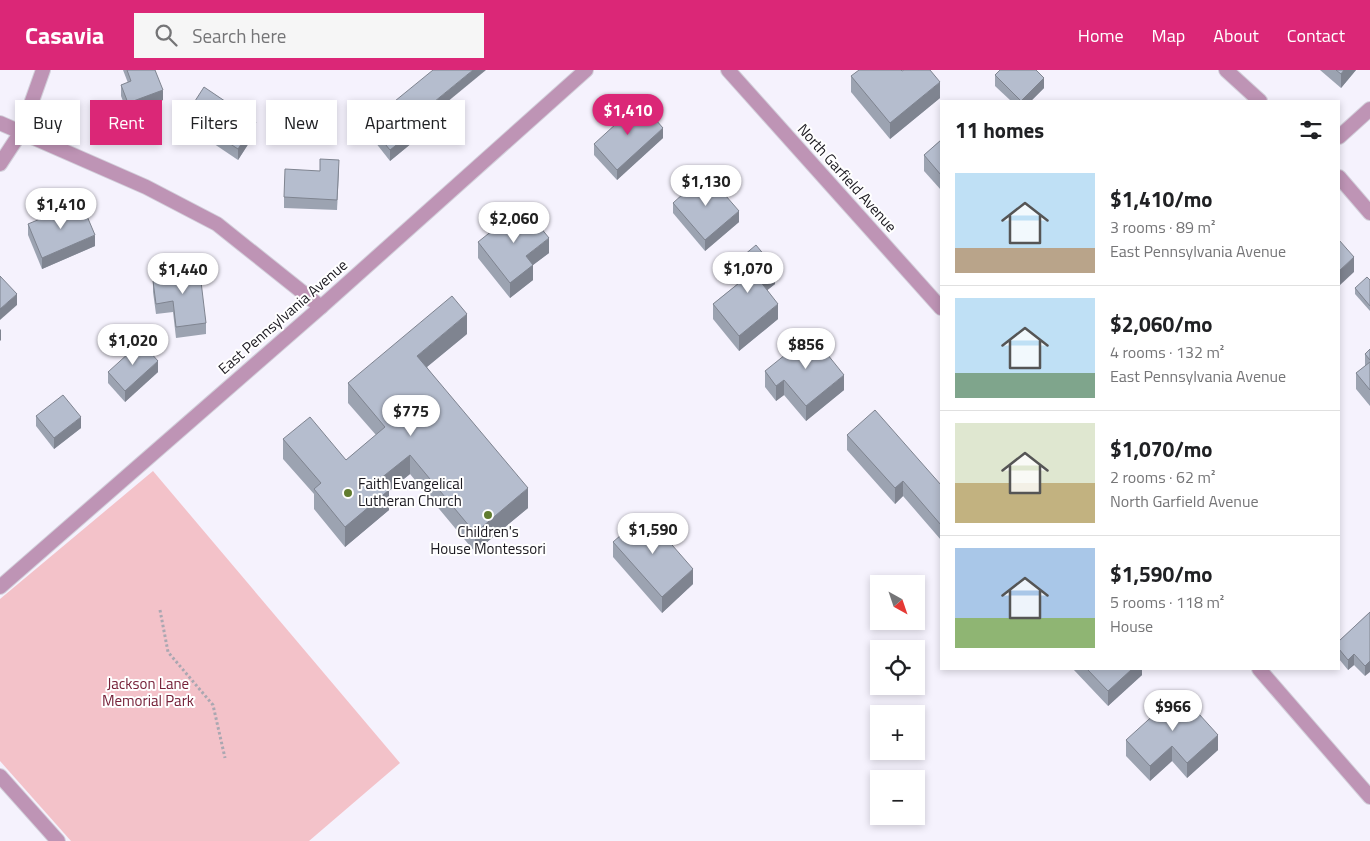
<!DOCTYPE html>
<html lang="en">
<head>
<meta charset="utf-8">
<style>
  body { margin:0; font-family:"Titillium Web",sans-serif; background:#f6f6f6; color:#202124; height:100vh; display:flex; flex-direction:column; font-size:19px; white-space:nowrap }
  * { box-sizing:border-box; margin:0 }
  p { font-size:16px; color:#757577 }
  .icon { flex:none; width:28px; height:28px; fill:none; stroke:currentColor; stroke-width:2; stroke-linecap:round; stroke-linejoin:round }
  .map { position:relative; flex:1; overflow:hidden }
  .sheet { position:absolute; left:940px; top:30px; width:400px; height:570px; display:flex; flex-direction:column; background:#fff; border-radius:0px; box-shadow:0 2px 8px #0003 }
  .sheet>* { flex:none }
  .hud { position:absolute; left:15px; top:30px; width:475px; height:45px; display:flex; gap:10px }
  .needle { width:32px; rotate:140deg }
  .controls { position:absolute; left:870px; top:505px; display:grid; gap:10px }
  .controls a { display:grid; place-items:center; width:55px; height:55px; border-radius:0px; background:#fff; box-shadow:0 2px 8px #0003; font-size:25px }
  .price { position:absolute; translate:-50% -42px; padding:0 11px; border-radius:18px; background:#fff; color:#222; font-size:16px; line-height:32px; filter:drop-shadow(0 1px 2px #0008) }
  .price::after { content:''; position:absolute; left:50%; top:30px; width:15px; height:11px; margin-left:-8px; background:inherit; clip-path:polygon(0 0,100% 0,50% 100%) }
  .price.current { background:#db2777; color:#fff }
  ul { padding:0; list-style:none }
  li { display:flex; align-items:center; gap:15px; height:125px; padding:0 15px }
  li+li { border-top:1px solid #e0e0e0 }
  li span { display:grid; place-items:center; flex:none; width:140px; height:100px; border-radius:0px; color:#555 }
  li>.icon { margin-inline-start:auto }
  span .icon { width:60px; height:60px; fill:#fffc; stroke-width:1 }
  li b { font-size:21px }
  h2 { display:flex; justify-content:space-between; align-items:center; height:60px; padding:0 15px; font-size:21px }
  .pill { padding:0 18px; border-radius:0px; background:#fff; box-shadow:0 2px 8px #0003; font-size:18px; line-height:45px }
  .pill.current { background:#db2777; color:#fff }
  header { display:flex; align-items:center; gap:30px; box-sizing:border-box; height:70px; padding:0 25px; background:#db2777; color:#fff }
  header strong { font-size:24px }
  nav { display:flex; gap:28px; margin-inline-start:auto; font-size:18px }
  .search { width:350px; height:45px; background:#f6f6f6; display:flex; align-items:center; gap:12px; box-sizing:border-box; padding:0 18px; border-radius:0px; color:#757577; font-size:19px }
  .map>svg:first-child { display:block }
  .green { fill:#f3c2c9 }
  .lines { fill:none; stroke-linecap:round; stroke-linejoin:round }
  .minor-casing { stroke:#d2cfda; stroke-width:16 }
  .tertiary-casing { stroke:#d2cfda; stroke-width:16 }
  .path { stroke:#aaa7b1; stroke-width:3; stroke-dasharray:2.5 2.5; stroke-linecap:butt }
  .minor { stroke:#be94b5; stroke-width:14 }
  .tertiary { stroke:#be94b5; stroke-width:14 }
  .wall { fill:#9ca3b1 }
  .shaded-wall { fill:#7f8490 }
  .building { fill:#b5bdce; stroke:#7f8490 }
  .poi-dot { fill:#617c2f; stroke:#fff; stroke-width:2 }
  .labels { text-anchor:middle; stroke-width:4; stroke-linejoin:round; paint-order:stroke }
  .street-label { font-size:15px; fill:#1b1920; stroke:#fff }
  .poi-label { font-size:15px; fill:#1b1920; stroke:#fff; text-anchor:start }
  .park-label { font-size:15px; fill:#752138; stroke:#fff }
</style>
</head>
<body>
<header>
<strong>Casavia</strong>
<div class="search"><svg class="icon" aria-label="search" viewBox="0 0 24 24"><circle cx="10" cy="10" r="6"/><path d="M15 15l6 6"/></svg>Search here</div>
<nav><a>Home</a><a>Map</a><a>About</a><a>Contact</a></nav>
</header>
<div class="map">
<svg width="1370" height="771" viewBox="0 0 1370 771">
  <rect width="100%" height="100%" fill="#f5f2fd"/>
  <polygon class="green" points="153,401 400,693 309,771 71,771 0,691 0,529"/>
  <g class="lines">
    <defs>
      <g id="minor">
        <polyline points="1226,0 1260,31"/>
        <polyline points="0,53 146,117 217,154 321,237"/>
        <polyline points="1339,67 1370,39"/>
        <polyline points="0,94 21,62 43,0"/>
        <polyline points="1339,107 1370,143"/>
        <polyline points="0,706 58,771"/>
      </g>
      <g id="tertiary">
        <polyline points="728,0 941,238"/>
        <polyline points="0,517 321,237 586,0"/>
        <polyline points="1259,599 1370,727"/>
      </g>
    </defs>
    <use href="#minor" class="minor-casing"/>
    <use href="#tertiary" class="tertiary-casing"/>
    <polyline class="path" points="160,540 168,582 213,635 225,688"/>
    <use href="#minor" class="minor"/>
    <use href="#tertiary" class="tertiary"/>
  </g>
  <g class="wall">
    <polygon points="123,0 155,0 163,30 128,44 121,26 121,15 128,13"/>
    <polygon points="1320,0 1356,0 1341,18"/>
    <polygon points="995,5 1044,18 1031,31 1011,31 995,16"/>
    <polygon points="851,6 940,28 890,69 851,22"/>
    <polygon points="186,45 256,62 238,90 186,55"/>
    <polygon points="423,51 424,63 390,91 368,63 368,53"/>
    <polygon points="663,68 617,110 594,85 594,74"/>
    <polygon points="941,70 941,120 924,101 924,85"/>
    <polygon points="320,101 339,101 337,140 284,138 284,127"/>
    <polygon points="673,133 739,152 705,181 673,143"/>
    <polygon points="28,154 95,176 42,199 28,165"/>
    <polygon points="478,172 549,183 533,195 533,210 510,228 478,188"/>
    <polygon points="737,191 775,214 767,220 778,249 739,281 713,249 713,234 741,211 737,206"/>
    <polygon points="169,199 206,253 206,264 176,268 173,242 156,244 153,222 153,211 169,209"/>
    <polygon points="1370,210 1370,241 1355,224 1355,218"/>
    <polygon points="467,264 427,297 528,438 475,482 410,404 389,421 389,440 345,477 314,439 314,424 283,389 283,369 346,390 376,365 348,333 348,313"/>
    <polygon points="1370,279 1370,336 1356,319 1356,303 1365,296 1365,284"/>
    <polygon points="765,301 844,320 806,351 784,325 776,331 765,317"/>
    <polygon points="108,302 158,302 125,332 108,313"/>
    <polygon points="36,346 81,358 54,379 36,356"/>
    <polygon points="847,365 941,415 941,470 903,426 895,434 847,380"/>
    <polygon points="613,472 693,514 662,543 613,487"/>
    <polygon points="1370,542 1365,606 1354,595 1348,600 1339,589 1339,571"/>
    <polygon points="1073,599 1142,599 1142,605 1108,636"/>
    <polygon points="1126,670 1218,680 1187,708 1172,691 1150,711 1126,686"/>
  </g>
  <g class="shaded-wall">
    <polygon points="473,0 486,0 418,56 418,45"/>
    <polygon points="1344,0 1356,0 1341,18 1341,4"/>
    <polygon points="1044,8 1044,18 1031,31 1021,31"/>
    <polygon points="940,12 940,28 890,69 890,53"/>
    <polygon points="163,20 163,30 128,44 128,33"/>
    <polygon points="256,52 256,62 238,90 238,79"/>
    <polygon points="424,53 424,63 390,91 390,80"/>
    <polygon points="663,58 663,68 617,110 617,100"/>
    <polygon points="739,141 739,152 705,181 705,170"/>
    <polygon points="95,165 95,176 42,199 42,188"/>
    <polygon points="549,168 549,183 533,195 533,210 510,228 510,213 526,186"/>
    <polygon points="1354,187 1354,202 1339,216 1339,201"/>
    <polygon points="775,198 775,214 760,226 760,211"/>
    <polygon points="17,224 17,235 0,250 0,239"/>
    <polygon points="778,234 778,249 739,281 739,266"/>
    <polygon points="467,244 467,264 417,305 417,286"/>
    <polygon points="1,259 1,270 0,271 0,260"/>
    <polygon points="158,291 158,302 125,332 125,321"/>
    <polygon points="844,305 844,320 806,351 806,336"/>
    <polygon points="784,310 784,325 776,331 776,316"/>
    <polygon points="81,347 81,358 54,379 54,368"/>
    <polygon points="410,385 410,404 389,421 389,440 345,477 345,457 380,409"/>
    <polygon points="903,411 903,426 895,434 895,418"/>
    <polygon points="528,418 528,438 475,482 475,463"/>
    <polygon points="693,499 693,514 662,543 662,527"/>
    <polygon points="1354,584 1354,595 1348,600 1348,590"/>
    <polygon points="1370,591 1370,602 1365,606 1365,596"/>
    <polygon points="1132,599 1142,599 1142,605 1108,636 1108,621"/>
    <polygon points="1218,665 1218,680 1187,708 1187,693"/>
    <polygon points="1172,676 1172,691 1150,711 1150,696"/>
  </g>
  <g class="building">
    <polygon points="127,0 155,0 163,20 128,33 121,15 131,11"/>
    <polygon points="433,0 473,0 418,45 424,53 390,80 368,53"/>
    <polygon points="859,0 901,0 902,1 904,0 930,0 940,12 890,53 851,6"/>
    <polygon points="1000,0 1036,0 1044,8 1021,31 995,5"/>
    <polygon points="1336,0 1344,0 1341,4"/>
    <polygon points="204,17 256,52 238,79 186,45"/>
    <polygon points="640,32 663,58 617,100 594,74"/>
    <polygon points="941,70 941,105 924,85"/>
    <polygon points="320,89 339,90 337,130 284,127 285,99 320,101"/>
    <polygon points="706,103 739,141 705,170 673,133"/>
    <polygon points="81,132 95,165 42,188 28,154"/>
    <polygon points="523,136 549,168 526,186 533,195 510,213 478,172"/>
    <polygon points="1339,170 1354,187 1339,201"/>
    <polygon points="756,175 775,198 760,211 778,234 739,266 713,234 749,205 737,191"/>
    <polygon points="199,195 206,253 176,257 173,231 156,234 153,211 170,209 169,199"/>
    <polygon points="0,206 17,224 0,239"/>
    <polygon points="1367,207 1370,210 1370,236 1355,218"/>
    <polygon points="452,226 467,244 417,286 528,418 475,463 410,385 380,409 389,420 345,457 314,419 321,413 283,369 310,347 346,390 385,357 348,313"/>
    <polygon points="811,264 844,305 806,336 784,310 776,316 765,301"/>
    <polygon points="141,272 158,291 125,321 108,302"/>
    <polygon points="1370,279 1370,290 1365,284"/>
    <polygon points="1370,292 1370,320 1356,303"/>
    <polygon points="63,325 81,347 54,368 36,346"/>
    <polygon points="875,340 941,415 941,455 903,411 895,418 847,365"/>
    <polygon points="645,444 693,499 662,527 613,472"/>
    <polygon points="1370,542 1370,591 1365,596 1354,584 1348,590 1339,579 1339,571"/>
    <polygon points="1087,599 1132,599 1108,621"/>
    <polygon points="1179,622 1218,665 1187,693 1172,676 1150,696 1126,670"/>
  </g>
  <g class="poi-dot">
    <circle cx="348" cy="423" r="5"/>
    <circle cx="488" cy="445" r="5"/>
  </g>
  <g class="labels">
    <g class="street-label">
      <text transform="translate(847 108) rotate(48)" y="5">North Garfield Avenue</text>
      <text transform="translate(283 247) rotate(-41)" y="5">East Pennsylvania Avenue</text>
    </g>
    <g class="poi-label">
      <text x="358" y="419">Faith Evangelical<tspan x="358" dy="17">Lutheran Church</tspan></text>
      <text x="488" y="467" text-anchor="middle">Children's<tspan x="488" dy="17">House Montessori</tspan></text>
    </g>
    <g class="park-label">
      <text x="148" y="619">Jackson Lane<tspan x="148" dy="17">Memorial Park</tspan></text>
    </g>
  </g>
</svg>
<div class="controls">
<a><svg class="needle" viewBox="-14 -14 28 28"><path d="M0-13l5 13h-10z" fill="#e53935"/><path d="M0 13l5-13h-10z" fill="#757577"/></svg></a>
<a><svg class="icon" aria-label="locate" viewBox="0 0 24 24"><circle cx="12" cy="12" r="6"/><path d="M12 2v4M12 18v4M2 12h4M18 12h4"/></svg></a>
<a>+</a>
<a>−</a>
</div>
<b class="price current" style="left:628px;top:66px">$1,410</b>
<b class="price" style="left:706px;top:137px">$1,130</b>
<b class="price" style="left:61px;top:160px">$1,410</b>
<b class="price" style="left:514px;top:174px">$2,060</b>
<b class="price" style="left:748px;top:224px">$1,070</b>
<b class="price" style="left:183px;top:225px">$1,440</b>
<b class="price" style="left:133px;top:296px">$1,020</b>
<b class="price" style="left:806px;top:300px">$856</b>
<b class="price" style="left:411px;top:367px">$775</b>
<b class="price" style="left:653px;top:485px">$1,590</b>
<b class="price" style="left:1173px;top:662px">$966</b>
<div class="hud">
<a class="pill">Buy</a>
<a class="pill current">Rent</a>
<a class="pill">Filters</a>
<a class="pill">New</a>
<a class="pill">Apartment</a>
</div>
<section class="sheet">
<h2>11 homes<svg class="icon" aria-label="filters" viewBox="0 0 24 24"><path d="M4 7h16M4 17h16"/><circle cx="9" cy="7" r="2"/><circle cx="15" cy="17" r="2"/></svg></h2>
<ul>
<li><span style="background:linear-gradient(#bfe0f5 75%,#b9a48a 0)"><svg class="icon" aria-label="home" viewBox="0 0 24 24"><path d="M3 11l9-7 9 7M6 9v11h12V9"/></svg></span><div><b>$1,410/mo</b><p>3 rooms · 89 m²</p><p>East Pennsylvania Avenue</p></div></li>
<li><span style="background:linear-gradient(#bfe0f5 75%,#7fa58c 0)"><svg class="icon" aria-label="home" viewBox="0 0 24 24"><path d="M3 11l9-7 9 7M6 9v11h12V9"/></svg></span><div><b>$2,060/mo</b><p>4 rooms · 132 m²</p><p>East Pennsylvania Avenue</p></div></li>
<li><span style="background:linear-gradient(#dfe7d0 60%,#c2b280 0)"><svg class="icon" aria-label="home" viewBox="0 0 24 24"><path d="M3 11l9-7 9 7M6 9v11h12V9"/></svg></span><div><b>$1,070/mo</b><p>2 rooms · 62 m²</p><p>North Garfield Avenue</p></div></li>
<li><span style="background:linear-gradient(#a9c7e8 70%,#8fb573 0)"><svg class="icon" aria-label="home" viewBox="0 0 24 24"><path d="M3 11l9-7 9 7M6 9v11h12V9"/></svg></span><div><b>$1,590/mo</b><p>5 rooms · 118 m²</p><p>House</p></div></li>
</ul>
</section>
</div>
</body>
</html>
